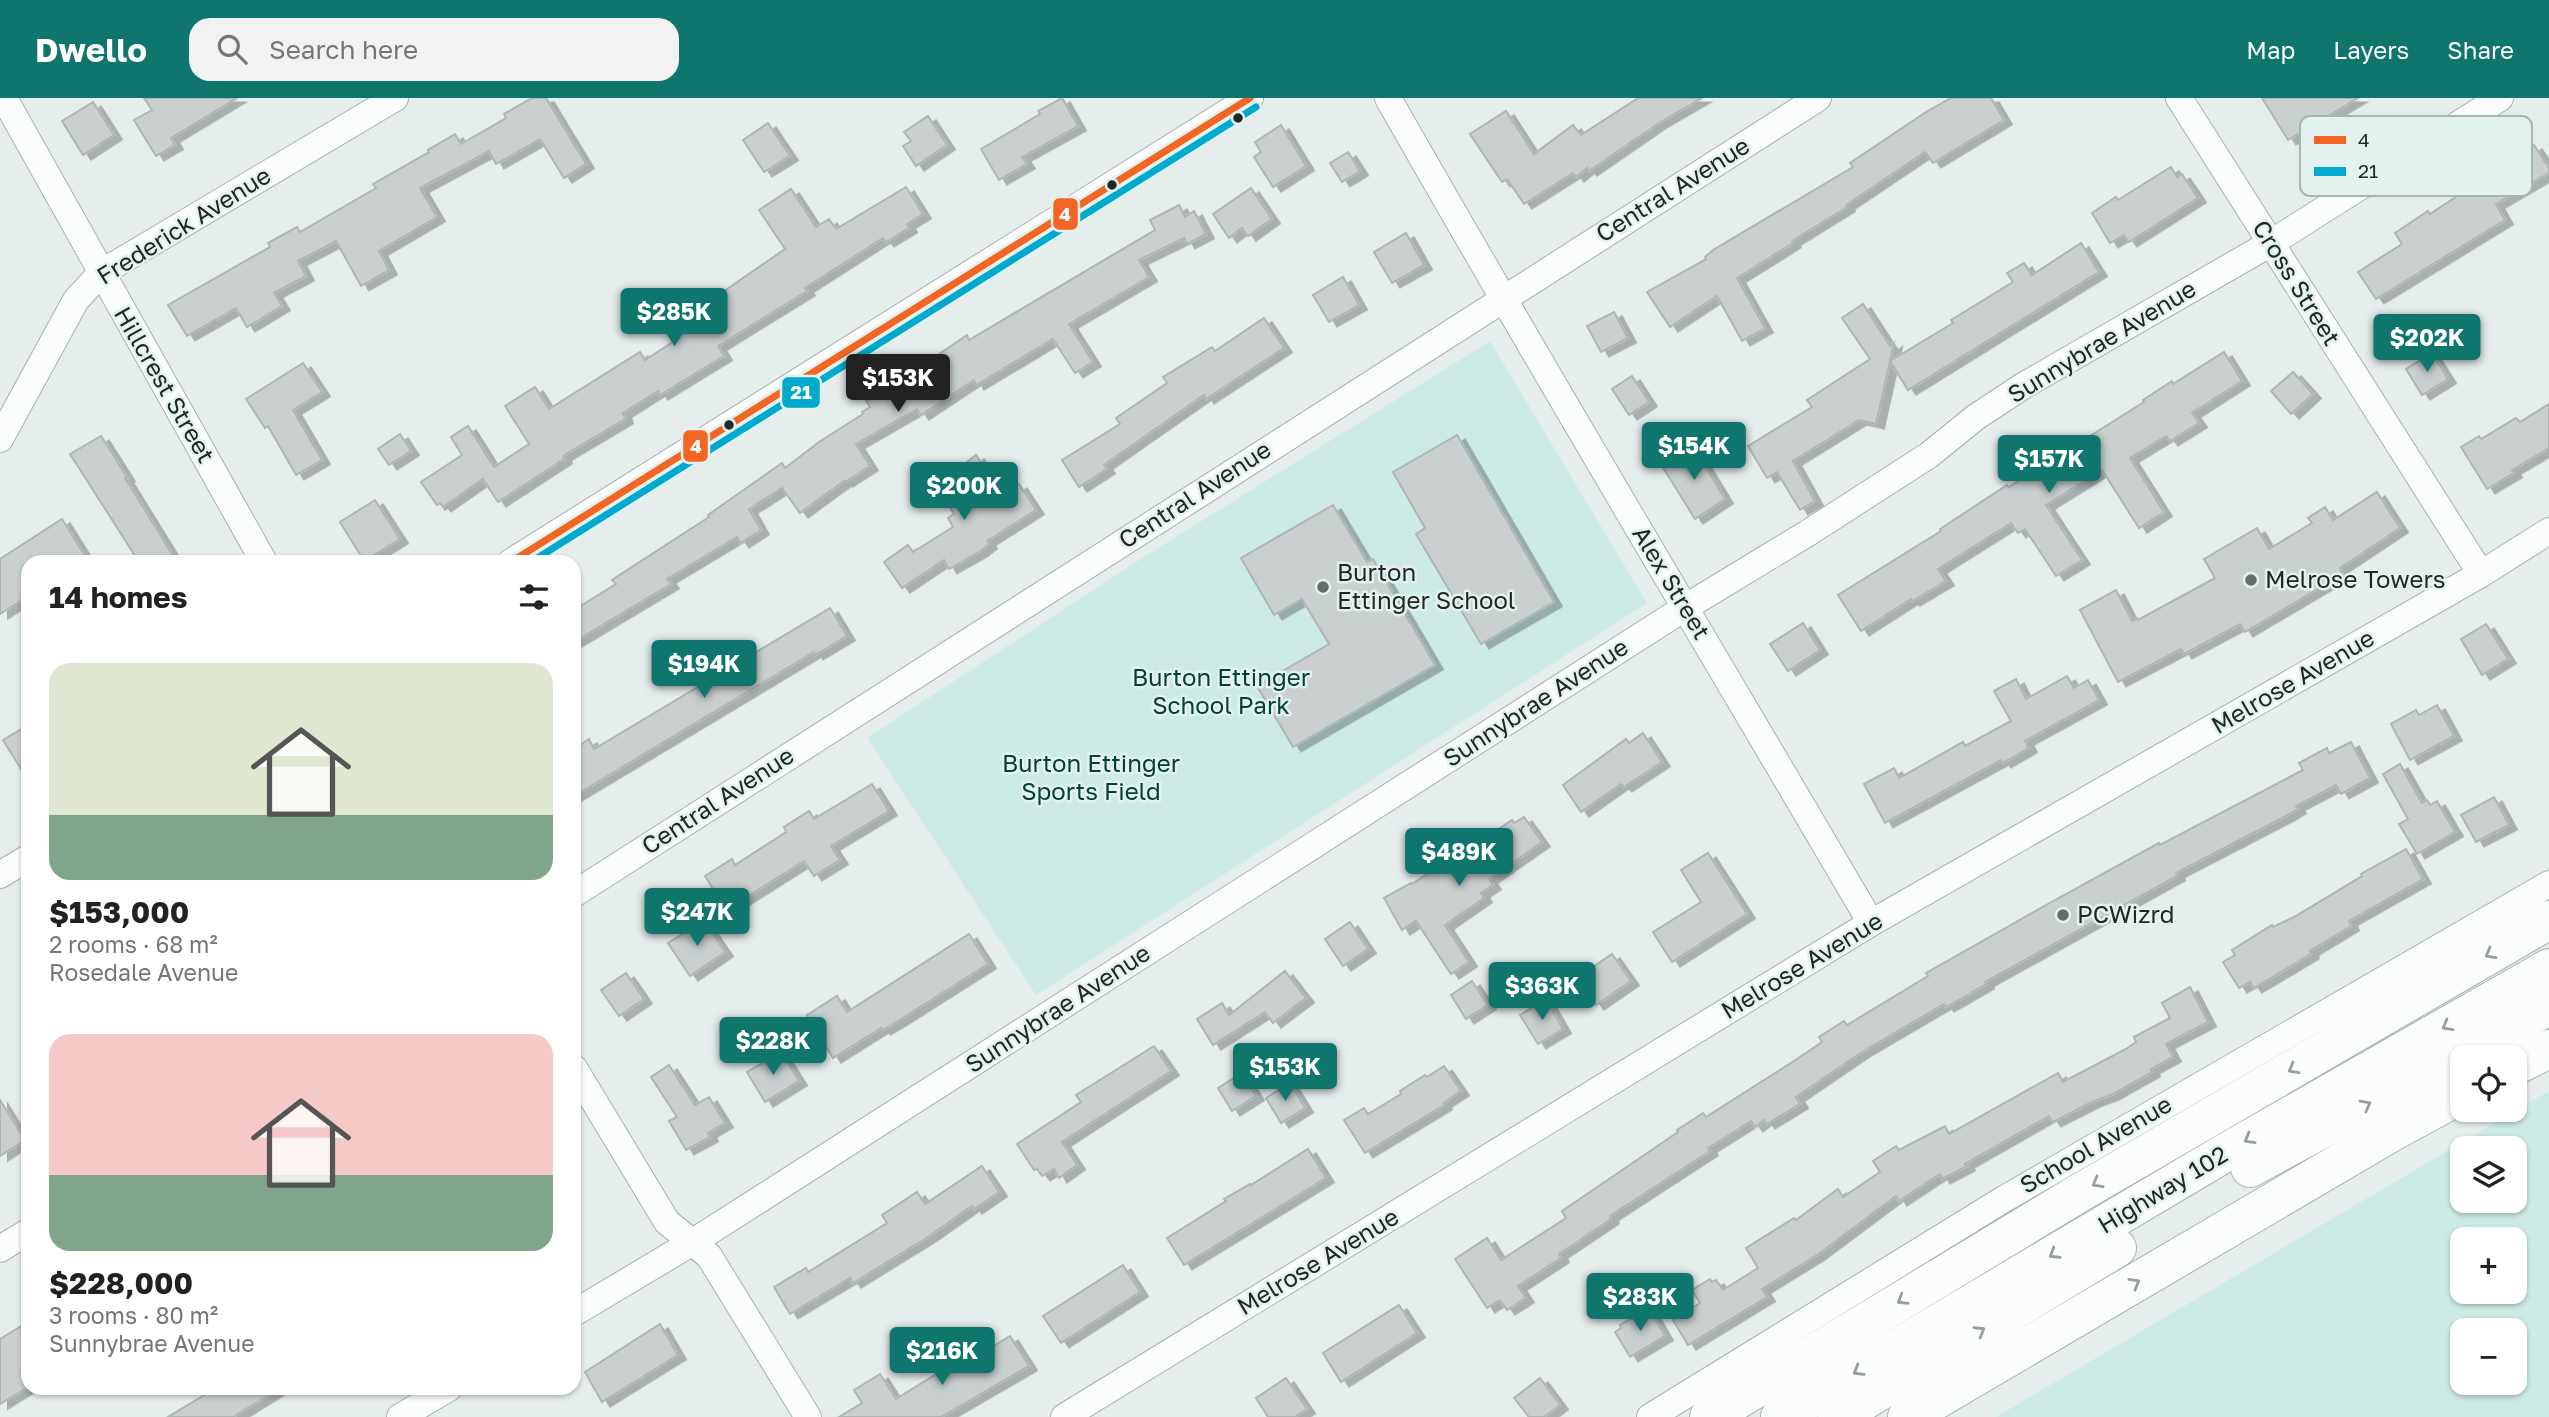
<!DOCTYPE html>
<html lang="en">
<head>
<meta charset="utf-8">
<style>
  body { margin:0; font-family:"Golos Text",sans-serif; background:#f2f2f2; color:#222; height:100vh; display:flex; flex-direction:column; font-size:26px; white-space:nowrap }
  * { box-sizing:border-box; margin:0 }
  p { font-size:23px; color:#767676 }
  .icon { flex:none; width:38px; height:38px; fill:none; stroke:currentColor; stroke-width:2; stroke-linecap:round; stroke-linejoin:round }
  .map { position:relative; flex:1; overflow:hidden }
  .sheet { position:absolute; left:21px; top:457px; width:560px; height:840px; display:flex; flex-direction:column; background:#fff; border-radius:21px; box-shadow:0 2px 5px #0004 }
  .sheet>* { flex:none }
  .buttons { position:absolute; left:2450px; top:947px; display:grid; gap:14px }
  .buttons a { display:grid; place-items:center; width:77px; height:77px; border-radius:14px; background:#fff; box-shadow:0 2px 5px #0004; font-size:35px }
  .price { position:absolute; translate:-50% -60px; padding:0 16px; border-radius:7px; background:#0f766e; color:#fff; font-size:23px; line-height:46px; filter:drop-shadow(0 2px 4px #0008) }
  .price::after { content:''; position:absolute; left:50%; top:42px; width:21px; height:16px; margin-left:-10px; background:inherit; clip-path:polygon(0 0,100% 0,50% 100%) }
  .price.on { background:#222; color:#fff }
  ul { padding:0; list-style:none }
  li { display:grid; align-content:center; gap:14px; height:371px; padding:0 28px }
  li span { display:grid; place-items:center; height:217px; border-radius:21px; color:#555 }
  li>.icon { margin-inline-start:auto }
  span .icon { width:126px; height:126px; fill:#fffc; stroke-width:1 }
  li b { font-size:30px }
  h2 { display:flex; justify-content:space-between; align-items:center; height:84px; padding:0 28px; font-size:30px }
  header { display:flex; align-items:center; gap:42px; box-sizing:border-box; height:98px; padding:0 35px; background:#0f766e; color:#fff }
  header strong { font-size:33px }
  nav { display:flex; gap:38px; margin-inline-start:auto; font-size:24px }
  .search { width:490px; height:63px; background:#f2f2f2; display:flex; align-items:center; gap:18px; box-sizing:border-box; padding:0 24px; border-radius:21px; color:#767676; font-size:26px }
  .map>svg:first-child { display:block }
  .green { fill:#cdebe5; fill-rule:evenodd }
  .building { fill:#c9d0cf; stroke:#afb5b4; stroke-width:2; filter:url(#shadow) }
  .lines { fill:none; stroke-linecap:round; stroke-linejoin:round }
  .minor-casing { stroke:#aab0af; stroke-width:28 }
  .motorway-casing { stroke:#aab0af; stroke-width:40 }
  .minor { stroke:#fbfcfc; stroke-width:26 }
  .motorway { stroke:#fbfcfc; stroke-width:38 }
  .bus-1-casing { stroke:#e3f2ef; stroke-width:12 }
  .bus-2-casing { stroke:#e3f2ef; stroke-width:12 }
  .bus-1 { stroke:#f26522; stroke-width:7 }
  .bus-2 { stroke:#00a9ce; stroke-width:7 }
  .oneway { stroke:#999c9c }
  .bus-dot { fill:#222726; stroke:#e3f2ef; stroke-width:2.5 }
  .poi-dot { fill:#676d6c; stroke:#e3f2ef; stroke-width:2.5 }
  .labels { text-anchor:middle; stroke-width:5; stroke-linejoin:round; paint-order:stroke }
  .street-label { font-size:24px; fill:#222726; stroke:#e3f2ef }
  .poi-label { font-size:24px; fill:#222726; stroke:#e3f2ef; text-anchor:start }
  .park-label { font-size:24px; fill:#004139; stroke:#e3f2ef }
  .key { fill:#e3f2ef; stroke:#a9b5b3; stroke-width:2 }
  .key-label { font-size:19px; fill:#222726 }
  .line-badge { stroke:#e3f2ef; stroke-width:2.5 }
  .badge-label { font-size:19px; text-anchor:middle; font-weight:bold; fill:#fff }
</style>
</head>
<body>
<header>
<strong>Dwello</strong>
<div class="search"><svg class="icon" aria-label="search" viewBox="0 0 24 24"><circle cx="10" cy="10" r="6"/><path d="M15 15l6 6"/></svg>Search here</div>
<nav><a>Map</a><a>Layers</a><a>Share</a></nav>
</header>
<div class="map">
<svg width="2549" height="1319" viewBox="0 0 2549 1319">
  <defs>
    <filter id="shadow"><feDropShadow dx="8" dy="4.5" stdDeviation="0" flood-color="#0004"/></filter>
  </defs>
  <rect width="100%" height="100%" fill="#e6eeed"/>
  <g class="green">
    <polygon points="1490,243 1647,505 1036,897 867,640 1139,462"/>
    <path d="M2549 993V1319H1996ZM2515 1050V1102H2462V1050ZM2462 1141H2515V1194H2462ZM2515 1232V1284H2462V1232Z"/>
  </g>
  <g class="building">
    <polygon points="144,0 237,0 171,40 175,47 156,58 134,22 152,12"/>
    <polygon points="532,0 546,0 586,66 564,80 540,41 496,66 489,53 420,90 437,119 379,153 389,172 361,188 336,143 298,163 306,178 274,195 282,208 247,229 236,210 187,238 168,207 270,149 268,145 297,129 300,134 376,90 373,86 429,54 428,52 455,36 461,46 506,20 504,16"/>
    <polygon points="1062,0 1078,28 1022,59 1027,66 999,82 981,51 1040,16 1038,13"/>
    <polygon points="1638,0 1702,0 1659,25 1589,73 1587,70 1576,79 1573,75 1524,106 1507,81 1502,84 1470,36 1506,13 1534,56 1573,27 1581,37"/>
    <polygon points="1951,0 1991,0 2004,22 1933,65 1925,54 1846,107 1847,109 1792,143 1793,145 1737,180 1765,230 1742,243 1717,198 1670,229 1647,194 1706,161 1705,159 1713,152 1853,69 1850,65 1926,14"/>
    <polygon points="2262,0 2358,0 2288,42"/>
    <polygon points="93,4 114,37 83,57 62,23"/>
    <polygon points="928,18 947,47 916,68 903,48 911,43 904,34"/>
    <polygon points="768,25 790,58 764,74 743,42"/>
    <polygon points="1281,27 1306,68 1273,89 1254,59 1261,54 1255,44"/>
    <polygon points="2534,47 2549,70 2549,75 2496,106 2505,122 2376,201 2358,174 2402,146 2395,135 2428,113 2430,116"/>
    <polygon points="1348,54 1360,73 1342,84 1330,65"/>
    <polygon points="2171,69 2177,79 2182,76 2198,100 2129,144 2124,137 2110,145 2092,115 2116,99 2118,102"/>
    <polygon points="906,89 923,116 907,126 909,130 886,144 883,140 805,190 807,193 718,248 724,258 660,297 658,293 623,315 625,321 563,358 564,361 498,404 483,381 443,409 440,405 437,407 421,384 462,357 451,339 468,328 494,369 529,346 505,308 535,289 549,311 640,254 645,262 679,240 674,231 720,203 717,198 785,151 759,112 791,91 816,129 829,121 836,131"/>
    <polygon points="1251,90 1272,121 1248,138 1242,130 1229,140 1213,116"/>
    <polygon points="1179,107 1185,119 1194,113 1206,136 1187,146 1184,140 1139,162 1149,179 1069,226 1093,264 1075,275 1053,241 976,287 974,282 921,317 917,311 856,346 870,368 845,384 844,383 800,415 782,390 749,411 761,432 741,445 737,439 667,481 671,486 574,544 574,512 616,486 612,482 709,419 708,417 782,365 785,370 819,344 863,316 862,314 870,309 866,303 909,280 907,278 967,237 969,242 1155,132 1150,122"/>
    <polygon points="1406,135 1424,167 1392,185 1374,154"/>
    <polygon points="2081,145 2099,174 1908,292 1890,263 1953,225 1951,222 2013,184 2007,175 2024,165 2032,177"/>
    <polygon points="1343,179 1359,207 1329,224 1313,197"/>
    <polygon points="1863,206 1890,248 1894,245 1876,326 1859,322 1793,363 1815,403 1800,412 1777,374 1767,380 1748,348 1812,309 1807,302 1870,261 1842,220"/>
    <polygon points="1614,214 1628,240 1601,254 1587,228"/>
    <polygon points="1264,220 1284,250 1206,301 1204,297 1104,367 1107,371 1079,389 1062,362 1120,326 1116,320 1167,285 1163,279 1212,249 1215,253"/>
    <polygon points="2224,254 2242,283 2192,315 2199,325 2170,343 2166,338 2130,360 2164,414 2139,430 2102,372 2046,407 2082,462 2056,478 2025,431 2018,435 2011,425 1938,471 1946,483 1912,503 1911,501 1861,533 1838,497 1941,433 1940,431 2007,387 2009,389 2144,304 2143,302 2172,283 2173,286"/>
    <polygon points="2432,255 2448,281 2422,297 2406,271"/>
    <polygon points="303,265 322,294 293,312 322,362 296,377 268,328 265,330 246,301"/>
    <polygon points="2293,274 2313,296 2291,316 2271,293"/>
    <polygon points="1632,278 1649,304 1629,317 1612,291"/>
    <polygon points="2549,306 2549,350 2512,372 2514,375 2487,391 2461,349 2479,338 2481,341 2516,320 2520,324"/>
    <polygon points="400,336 411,353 389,367 378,351"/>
    <polygon points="1457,337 1554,504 1481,546 1416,436 1425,430 1393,374"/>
    <polygon points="101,338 127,379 125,380 177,464 139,464 70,356"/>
    <polygon points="1693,348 1725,401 1695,421 1662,368"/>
    <polygon points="976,357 1002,396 1019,386 1036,412 987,443 989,446 979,454 949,471 944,462 902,490 884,464 908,447 913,454 953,429 948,420 954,416 936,388"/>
    <polygon points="2377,394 2400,430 2340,470 2343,476 2245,534 2240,526 2184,556 2181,551 2118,584 2080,512 2116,492 2132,523 2137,520 2138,522 2215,480 2204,461 2257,430 2269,451 2312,425 2308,420 2325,409 2333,422"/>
    <polygon points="375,402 400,441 364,463 340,424"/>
    <polygon points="1333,407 1367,464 1373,461 1435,567 1293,649 1257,588 1329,546 1302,501 1274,517 1241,460"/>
    <polygon points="62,421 89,464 28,464 28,498 0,516 0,461"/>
    <polygon points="830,510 847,538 815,557 814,554 574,698 574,651 589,641 594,651"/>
    <polygon points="1803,525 1820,552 1788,573 1770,546"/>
    <polygon points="2486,526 2508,561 2482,577 2461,541"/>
    <polygon points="2067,578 2074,590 2088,582 2099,602 2025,643 2029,650 2003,665 2001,662 1885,725 1864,686 1894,670 1899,680 1963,644 1965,648 2011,623 1994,593 2016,581 2026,601"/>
    <polygon points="2437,607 2454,638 2410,662 2391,626 2416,612 2419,617"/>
    <polygon points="28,627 28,682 3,642"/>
    <polygon points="1643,635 1662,664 1624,689 1621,686 1581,714 1563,687 1626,641 1629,645"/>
    <polygon points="2351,644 2370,680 2341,696 2336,687 2296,708 2298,711 2286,718 2176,775 2177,778 1985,884 1986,886 1959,902 1946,909 1944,906 1862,954 1796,999 1800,1006 1767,1026 1764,1022 1755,1029 1751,1023 1708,1050 1710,1053 1610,1118 1611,1121 1559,1156 1561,1160 1518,1188 1526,1200 1507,1212 1500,1202 1487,1210 1455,1161 1487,1140 1501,1162 1566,1120 1562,1113 1678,1034 1677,1032 1703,1015 1706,1019 1797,961 1822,944 1819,939 1844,923 1847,927 1928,878 1926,875 2046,807 2159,745 2160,747 2303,672 2299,665 2327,650 2329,655"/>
    <polygon points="2400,666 2422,705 2427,702 2430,707 2437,703 2455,734 2417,756 2399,726 2408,721 2383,676"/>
    <polygon points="872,686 889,713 831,748 840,762 814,778 804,763 726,812 705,778 732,761 735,767 786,734 784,729 809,713 814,721"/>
    <polygon points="2494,699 2509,727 2476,744 2461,717"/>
    <polygon points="1524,719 1542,744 1489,781 1493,787 1481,795 1484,800 1445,827 1469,864 1451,876 1416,823 1402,832 1384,800 1411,785 1412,786 1465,751 1467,749 1469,751 1512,722 1514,725"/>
    <polygon points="2406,751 2423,781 2349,823 2351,828 2310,853 2311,856 2254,890 2250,884 2239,890 2223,864 2235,857 2232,852 2272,827 2273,829 2294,819 2362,778 2361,776"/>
    <polygon points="1708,755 1747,816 1672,864 1653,834 1701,804 1681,772"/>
    <polygon points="704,823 725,854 690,878 668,845"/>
    <polygon points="1350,824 1368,851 1343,868 1325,841"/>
    <polygon points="969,836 988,866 898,923 883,932 881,930 833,960 807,917 837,898 847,914"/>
    <polygon points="1612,856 1631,883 1596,907 1577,880"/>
    <polygon points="1285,873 1306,900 1273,925 1265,914 1213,947 1197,921 1222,905 1229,917"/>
    <polygon points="626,875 644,901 619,918 601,892"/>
    <polygon points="1472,883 1488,907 1466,921 1451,897"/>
    <polygon points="2190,889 2208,924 2166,946 2173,959 2151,971 2152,974 2111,997 2092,1004 2053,1024 2049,1018 1965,1066 1967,1068 1942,1081 1940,1076 1899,1103 1896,1098 1817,1157 1762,1191 1767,1199 1688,1247 1673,1222 1700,1205 1692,1192 1710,1181 1712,1184 1716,1182 1723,1192 1758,1170 1746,1150 1794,1120 1796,1122 1838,1091 1843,1099 1880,1074 1873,1063 1896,1048 1899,1052 1945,1028 1949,1036 2058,975 2063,984 2126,951 2136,944 2134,939 2170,920 2162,905"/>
    <polygon points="1546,901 1563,931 1538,946 1520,917"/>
    <polygon points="1154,948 1171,973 1062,1044 1077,1067 1059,1080 1054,1071 1042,1078 1037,1071 1034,1072 1017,1046 1081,1004 1076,997"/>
    <polygon points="781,954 799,983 765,1004 747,974"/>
    <polygon points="669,967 695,1007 709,999 725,1025 708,1035 710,1039 686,1052 669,1023 677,1019 651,979"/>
    <polygon points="1444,968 1461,993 1443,1005 1444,1007 1365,1055 1344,1022 1364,1010 1368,1016 1401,996 1400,993 1425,977 1427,979"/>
    <polygon points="1242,975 1256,998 1232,1013 1218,990"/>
    <polygon points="1290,985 1305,1010 1281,1025 1266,1000"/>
    <polygon points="0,1002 25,1042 0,1058"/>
    <polygon points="1308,1051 1326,1080 1184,1167 1167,1140 1226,1103 1224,1101 1250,1086 1251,1087"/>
    <polygon points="982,1068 999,1094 974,1111 972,1108 928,1139 853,1185 850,1180 790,1216 774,1189 806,1170 808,1174 887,1125 882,1117 917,1094 925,1106"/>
    <polygon points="1123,1167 1140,1194 1061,1245 1043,1218"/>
    <polygon points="1399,1207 1417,1235 1341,1284 1323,1255"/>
    <polygon points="1649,1210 1665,1238 1630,1259 1615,1234 1621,1230 1620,1227"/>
    <polygon points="28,1224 28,1289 0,1306 0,1241"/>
    <polygon points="660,1226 678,1257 602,1304 585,1274"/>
    <polygon points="1010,1238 1029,1268 941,1319 839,1319 862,1305 854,1292 880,1276 896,1301 951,1267 954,1272"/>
    <polygon points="1286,1280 1307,1311 1295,1319 1268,1319 1256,1300"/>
    <polygon points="1540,1280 1560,1307 1544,1319 1529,1319 1514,1300"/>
    <polygon points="216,1290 280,1290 233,1319 168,1319"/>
  </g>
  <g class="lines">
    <defs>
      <g id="minor">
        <polyline points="4,0 264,464"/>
        <path d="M1388 0C1545 277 1710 550 1871 825"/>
        <polyline points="2179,0 2481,476"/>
        <polyline points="0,341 76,202 101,175 395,0"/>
        <polyline points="511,464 1250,0"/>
        <polyline points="0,777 28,760"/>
        <polyline points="574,796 1818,0"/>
        <polyline points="574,970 667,1124 709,1158 808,1319"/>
        <polyline points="0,1151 28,1134"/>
        <polyline points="574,1215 693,1144 1686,509 1808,435 1929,357 1976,319 2023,288 2271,145 2500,0"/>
        <polyline points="400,1319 449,1290"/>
        <polyline points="1064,1319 1871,825 2481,476 2549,433"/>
        <polyline points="1650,1319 2004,1101 2549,786"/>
      </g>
      <g id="motorway">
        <polyline points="2515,968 2549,951"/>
        <polyline points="2250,1070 2549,908"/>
        <polyline points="1709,1319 2081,1094 2549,822"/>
        <polyline points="1780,1319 2223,1056 2549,870"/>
        <polyline points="1837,1319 2117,1150"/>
        <polyline points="1907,1319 2392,1034 2462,996"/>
      </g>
    </defs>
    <use href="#minor" class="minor-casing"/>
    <use href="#motorway" class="motorway-casing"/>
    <use href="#minor" class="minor"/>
    <use href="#motorway" class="motorway"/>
    <defs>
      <polyline id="bus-1" points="511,464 1250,0"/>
      <polyline id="bus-2" points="531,464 1256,9"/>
    </defs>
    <use href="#bus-1" class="bus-1-casing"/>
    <use href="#bus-2" class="bus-2-casing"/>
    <use href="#bus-1" class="bus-1"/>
    <use href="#bus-2" class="bus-2"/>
  </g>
  <defs><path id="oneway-chevron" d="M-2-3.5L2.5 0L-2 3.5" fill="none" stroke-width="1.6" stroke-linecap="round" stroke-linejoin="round" transform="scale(1.75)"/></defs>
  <g class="oneway">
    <use href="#oneway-chevron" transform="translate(2490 856) rotate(150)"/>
    <use href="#oneway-chevron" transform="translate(2447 928) rotate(150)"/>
    <use href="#oneway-chevron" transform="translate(2293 971) rotate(150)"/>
    <use href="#oneway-chevron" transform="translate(2366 1007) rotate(-28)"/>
    <use href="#oneway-chevron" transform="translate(2249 1041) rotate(150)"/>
    <use href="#oneway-chevron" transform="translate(2097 1085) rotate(150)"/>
    <use href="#oneway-chevron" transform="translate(2054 1156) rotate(149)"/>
    <use href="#oneway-chevron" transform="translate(2135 1185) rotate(-30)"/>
    <use href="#oneway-chevron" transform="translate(1902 1202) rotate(149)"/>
    <use href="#oneway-chevron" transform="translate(1980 1233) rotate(-31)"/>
    <use href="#oneway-chevron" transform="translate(1858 1273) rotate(149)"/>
  </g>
  <g class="bus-dot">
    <circle cx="1238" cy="20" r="6"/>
    <circle cx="1112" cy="87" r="6"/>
    <circle cx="729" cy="327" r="6"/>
  </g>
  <g class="poi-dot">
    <circle cx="2251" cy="482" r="7"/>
    <circle cx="1323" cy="489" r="7"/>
    <circle cx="2063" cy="817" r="7"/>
  </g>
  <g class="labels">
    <g class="street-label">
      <text transform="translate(1673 92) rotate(-32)" y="8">Central Avenue</text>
      <text transform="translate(184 128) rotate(-32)" y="8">Frederick Avenue</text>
      <text transform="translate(2296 185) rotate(58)" y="8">Cross Street</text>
      <text transform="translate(2102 244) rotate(-31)" y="8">Sunnybrae Avenue</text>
      <text transform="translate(164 287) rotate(60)" y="8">Hillcrest Street</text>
      <text transform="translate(1195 397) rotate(-33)" y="8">Central Avenue</text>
      <text transform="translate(1671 485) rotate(59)" y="8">Alex Street</text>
      <text transform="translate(2293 584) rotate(-30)" y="8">Melrose Avenue</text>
      <text transform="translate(1536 605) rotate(-33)" y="8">Sunnybrae Avenue</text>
      <text transform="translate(718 703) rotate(-33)" y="8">Central Avenue</text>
      <text transform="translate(1802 868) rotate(-31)" y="8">Melrose Avenue</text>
      <text transform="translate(1058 911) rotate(-33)" y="8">Sunnybrae Avenue</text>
      <text transform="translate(2096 1047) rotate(-30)" y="8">School Avenue</text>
      <text transform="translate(2163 1092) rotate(-31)" y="8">Highway 102</text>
      <text transform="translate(1318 1164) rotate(-31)" y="8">Melrose Avenue</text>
    </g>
    <g class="poi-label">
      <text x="1337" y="483">Burton<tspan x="1337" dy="28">Ettinger School</tspan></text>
      <text x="2265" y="490">Melrose Towers</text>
      <text x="2077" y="825">PCWizrd</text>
    </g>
    <g class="park-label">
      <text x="1221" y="588">Burton Ettinger<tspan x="1221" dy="28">School Park</tspan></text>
      <text x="1091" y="674">Burton Ettinger<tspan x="1091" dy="28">Sports Field</tspan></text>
    </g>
  </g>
  <rect x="2300" y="18" width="232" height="80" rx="10" class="key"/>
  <rect x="2314" y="38" width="32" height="8" fill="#f26522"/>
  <rect x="2314" y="69" width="32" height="9" fill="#00a9ce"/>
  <g class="key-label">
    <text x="2358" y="49">4</text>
    <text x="2358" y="80">21</text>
  </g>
  <g class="line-badge">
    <rect x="1052" y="99" width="27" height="34" rx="7" fill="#f26522"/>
    <rect x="781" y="278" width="40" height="33" rx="7" fill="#00a9ce"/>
    <rect x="682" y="331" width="27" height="34" rx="7" fill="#f26522"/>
  </g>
  <g class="badge-label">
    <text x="1065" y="123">4</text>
    <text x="801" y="301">21</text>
    <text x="696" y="355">4</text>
  </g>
</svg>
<div class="buttons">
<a><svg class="icon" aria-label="locate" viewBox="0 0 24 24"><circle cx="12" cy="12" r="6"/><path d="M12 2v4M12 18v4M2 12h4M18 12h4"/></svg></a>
<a><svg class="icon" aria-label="layers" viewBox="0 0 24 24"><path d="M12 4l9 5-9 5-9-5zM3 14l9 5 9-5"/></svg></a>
<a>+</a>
<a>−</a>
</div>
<b class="price" style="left:674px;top:250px">$285K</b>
<b class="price" style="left:2427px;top:276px">$202K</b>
<b class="price on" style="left:898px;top:316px">$153K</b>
<b class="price" style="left:1694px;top:384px">$154K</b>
<b class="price" style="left:2049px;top:397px">$157K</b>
<b class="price" style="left:964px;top:424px">$200K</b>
<b class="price" style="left:704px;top:602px">$194K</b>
<b class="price" style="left:1459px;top:790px">$489K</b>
<b class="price" style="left:697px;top:850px">$247K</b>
<b class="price" style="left:1542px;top:924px">$363K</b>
<b class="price" style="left:773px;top:979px">$228K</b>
<b class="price" style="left:1285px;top:1005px">$153K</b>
<b class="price" style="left:1640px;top:1235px">$283K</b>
<b class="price" style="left:942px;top:1289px">$216K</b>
<section class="sheet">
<h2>14 homes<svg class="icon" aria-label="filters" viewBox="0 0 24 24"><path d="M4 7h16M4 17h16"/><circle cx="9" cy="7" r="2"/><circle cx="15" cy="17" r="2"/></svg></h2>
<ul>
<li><span style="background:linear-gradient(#dfe7d0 70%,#7fa58c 0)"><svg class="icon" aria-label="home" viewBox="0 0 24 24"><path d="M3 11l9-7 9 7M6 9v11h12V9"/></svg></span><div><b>$153,000</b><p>2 rooms · 68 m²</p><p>Rosedale Avenue</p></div></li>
<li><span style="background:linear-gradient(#f6c9c9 65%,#7fa58c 0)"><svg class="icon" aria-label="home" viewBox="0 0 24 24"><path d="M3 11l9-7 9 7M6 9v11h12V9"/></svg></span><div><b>$228,000</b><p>3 rooms · 80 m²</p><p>Sunnybrae Avenue</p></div></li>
</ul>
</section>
</div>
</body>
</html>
